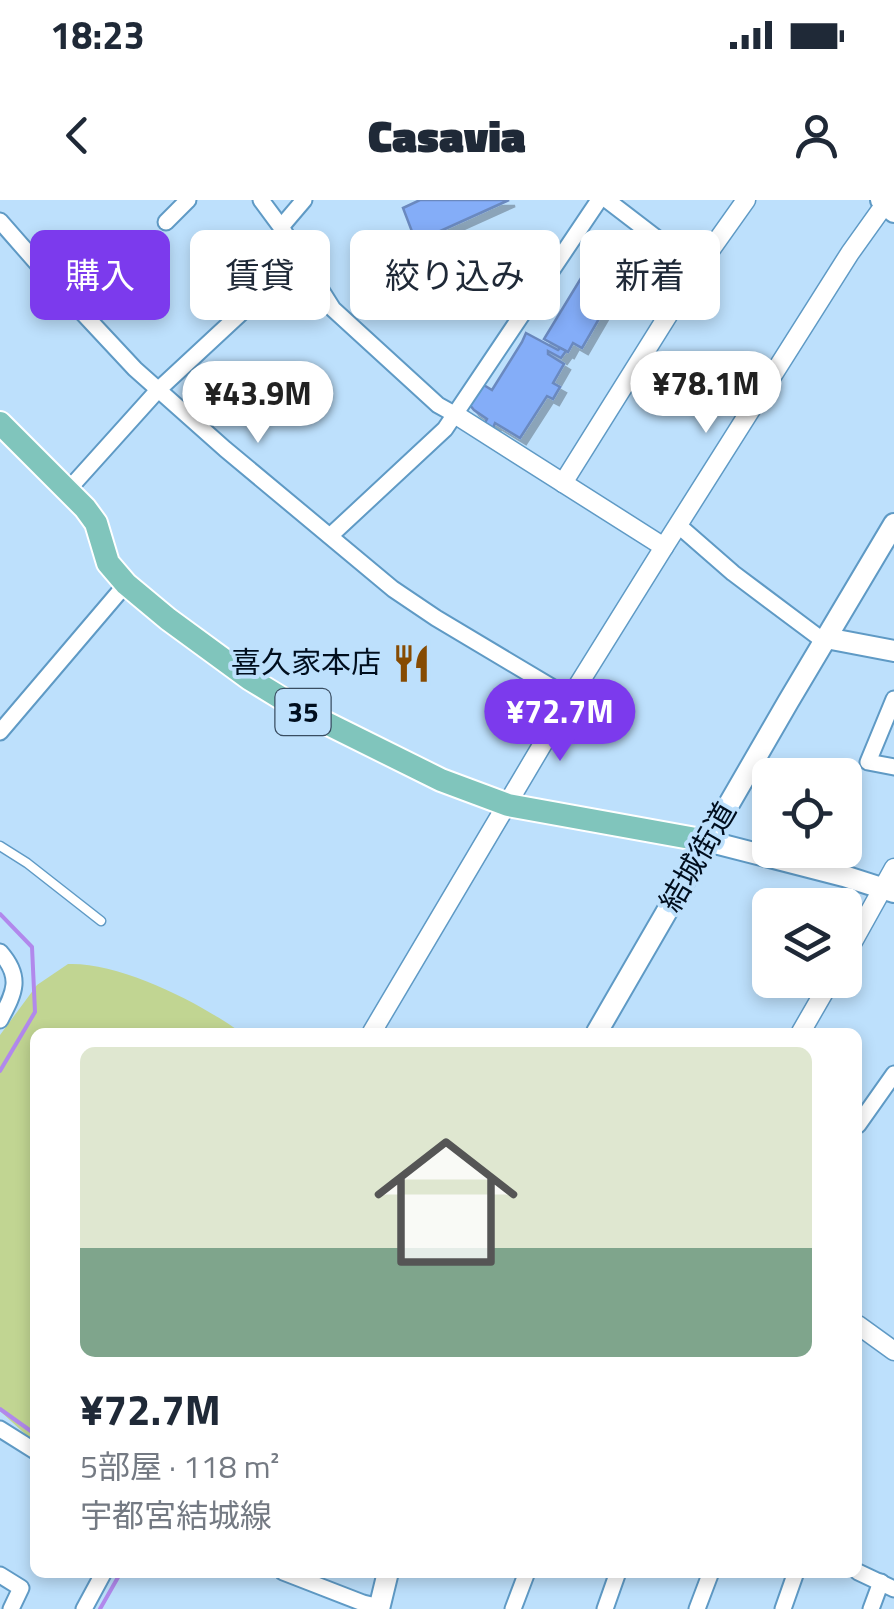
<!DOCTYPE html>
<html lang="ja">
<head>
<meta charset="utf-8">
<style>
  body { margin:0; font-family:"Titillium Web","Noto Sans JP",sans-serif; background:#f2f2f3; color:#1f2937; height:100vh; display:flex; flex-direction:column; font-size:38px; white-space:nowrap }
  * { box-sizing:border-box; margin:0 }
  p { font-size:32px; color:#747a83 }
  .icon { flex:none; width:55px; height:55px; fill:none; stroke:currentColor; stroke-width:2; stroke-linecap:round; stroke-linejoin:round }
  .map { position:relative; flex:1; overflow:hidden }
  .panel { position:absolute; left:30px; top:828px; width:832px; height:550px; display:flex; flex-direction:column; background:#fff; border-radius:15px; box-shadow:0 5px 15px #0003 }
  .panel>* { flex:none }
  .banner { position:absolute; left:30px; top:30px; width:835px; height:90px; display:flex; gap:20px }
  .controls { position:absolute; left:752px; top:558px; display:grid; gap:20px }
  .controls a { display:grid; place-items:center; width:110px; height:110px; border-radius:15px; background:#fff; box-shadow:0 5px 15px #0003; font-size:50px }
  .price { position:absolute; translate:-50% -85px; padding:0 22px; border-radius:35px; background:#fff; color:#222; font-size:32px; line-height:65px; filter:drop-shadow(0 2px 5px #0008) }
  .price::after { content:''; position:absolute; left:50%; top:60px; width:30px; height:22px; margin-left:-15px; background:inherit; clip-path:polygon(0 0,100% 0,50% 100%) }
  .price.on { background:#7c3aed; color:#fff }
  ul { padding:0; list-style:none }
  li { display:grid; align-content:center; gap:20px; height:530px; padding:0 50px }
  li span { display:grid; place-items:center; height:310px; border-radius:15px; color:#555 }
  li>.icon { margin-inline-start:auto }
  span .icon { width:180px; height:180px; fill:#fffc; stroke-width:1 }
  li b { font-size:42px }
  .chip { padding:0 35px; border-radius:15px; background:#fff; box-shadow:0 5px 15px #0003; font-size:35px; line-height:90px }
  .chip.on { background:#7c3aed; color:#fff }
  .status { display:flex; justify-content:space-between; align-items:center; height:70px; padding:0 50px; background:#fff; direction:ltr }
  .status svg { height:28px; fill:currentColor }
  header { display:flex; justify-content:space-between; align-items:center; height:130px; padding:0 50px; background:#fff; font-size:45px; font-weight:800 }
  .map>svg:first-child { display:block }
  .green { fill:#c1d592 }
  .lines { fill:none; stroke-linecap:round; stroke-linejoin:round }
  .stream { stroke:#b188ec; stroke-width:4 }
  .building { fill:#84adf8; stroke:#6b89bf; stroke-width:2.5; filter:url(#shadow) }
  .service-casing { stroke:#5f9ac5; stroke-width:11 }
  .minor-casing { stroke:#5f9ac5; stroke-width:19 }
  .tertiary-casing { stroke:#5f9ac5; stroke-width:21 }
  .secondary-casing { stroke:#5f9ac5; stroke-width:24 }
  .primary-casing { stroke:#fff; stroke-width:26 }
  .service { stroke:#fff; stroke-width:8 }
  .minor { stroke:#fff; stroke-width:15 }
  .tertiary { stroke:#fff; stroke-width:18 }
  .secondary { stroke:#fff; stroke-width:20 }
  .primary { stroke:#80c5bc; stroke-width:22 }
  .labels { text-anchor:middle; stroke-width:8; stroke-linejoin:round; paint-order:stroke }
  .shield { fill:#bde0fc; stroke:#394d61; stroke-width:2.5 }
  .shield-label { font-size:28px; font-weight:bold; fill:#000e1e }
  .poi-label { font-size:30px; fill:#000e1e; stroke:#bde0fc; text-anchor:end }
  .street-label { font-size:30px; fill:#000e1e; stroke:#bde0fc }
</style>
</head>
<body>
<div class="status"><b>18:23</b><svg viewBox="0 0 49 12"><path d="M0 12V9h3v3zM5 12V6h3v6zM10 12V3h3v9zM15 12V0h3v12zM26 1h20v11H26zM47 4h2v5h-2z"/></svg></div>
<header><svg class="icon" aria-label="back" viewBox="0 0 24 24"><path d="M15 5l-7 7 7 7"/></svg>Casavia<svg class="icon" aria-label="person" viewBox="0 0 24 24"><circle cx="12" cy="8" r="4"/><path d="M4 21q1-7 8-7t8 7"/></svg></header>
<div class="map">
<svg width="894" height="1409" viewBox="0 0 894 1409">
  <defs>
    <filter id="shadow"><feDropShadow dx="6" dy="6" stdDeviation="0" flood-color="#0004"/></filter>
  </defs>
  <rect width="100%" height="100%" fill="#bde0fc"/>
  <path class="green" d="M68 764C120 762 199 802 240 832H35V1243L0 1211V835L37 785Z"/>
  <g class="lines">
    <g class="stream">
      <polyline points="0,714 32,747 35,812 0,871"/>
      <polyline points="0,1209 35,1234"/>
      <polyline points="100,1409 121,1372"/>
    </g>
  </g>
  <g class="building">
    <polygon points="420,0 509,0 416,42 403,8"/>
    <polygon points="589,65 612,79 595,107 603,112 582,148 573,143 568,152 544,139"/>
    <polygon points="526,133 558,150 560,148 566,151 561,158 548,151 548,154 564,164 553,183 560,187 553,199 547,196 520,238 495,223 493,228 485,223 487,219 474,210 469,204 482,184 492,190 522,142"/>
  </g>
  <g class="lines">
    <defs>
      <polyline id="service" points="0,646 27,663 101,721"/>
      <g id="minor">
        <polyline points="261,0 281,27 333,109 438,205 456,215"/>
        <polyline points="607,0 697,69"/>
        <polyline points="0,21 50,78 135,169 225,249 393,389 436,418 570,498"/>
        <polyline points="166,22 188,0"/>
        <polyline points="281,27 304,0"/>
        <polyline points="68,290 158,190 241,113 307,66"/>
        <polyline points="678,325 733,373 817,436 826,438"/>
        <polyline points="330,336 445,229 599,0"/>
        <polyline points="894,499 868,562 894,567"/>
        <polyline points="0,532 126,384"/>
        <path d="M0 752C23 778 14 793 0 820"/>
        <polyline points="858,925 894,874"/>
        <polyline points="0,1229 35,1251"/>
        <polyline points="283,1372 363,1403 380,1407"/>
        <polyline points="858,1372 894,1389"/>
        <polyline points="0,1375 21,1388 11,1409"/>
        <polyline points="84,1409 104,1372"/>
        <polyline points="513,1409 527,1372"/>
        <polyline points="605,1409 618,1372"/>
        <polyline points="697,1409 711,1372"/>
        <polyline points="783,1409 796,1372"/>
        <polyline points="871,1409 881,1382"/>
      </g>
      <g id="tertiary">
        <polyline points="456,215 664,347"/>
        <polyline points="563,283 697,69 746,0"/>
        <polyline points="845,756 894,668"/>
        <polyline points="372,832 570,498 664,347 850,53 885,4"/>
        <polyline points="801,832 831,780"/>
        <polyline points="858,1125 894,1151"/>
      </g>
      <g id="secondary">
        <polyline points="881,0 894,12"/>
        <polyline points="826,438 894,451"/>
        <polyline points="707,641 844,676 894,692"/>
        <polyline points="597,832 788,502 894,324"/>
        <polyline points="379,1409 388,1372"/>
      </g>
      <polyline id="primary" points="0,223 85,308 96,323 108,363 126,384 168,419 250,479 304,512 441,580 508,605 707,641"/>
    </defs>
    <use href="#service" class="service-casing"/>
    <use href="#minor" class="minor-casing"/>
    <use href="#tertiary" class="tertiary-casing"/>
    <use href="#secondary" class="secondary-casing"/>
    <use href="#primary" class="primary-casing"/>
    <use href="#service" class="service"/>
    <use href="#minor" class="minor"/>
    <use href="#tertiary" class="tertiary"/>
    <use href="#secondary" class="secondary"/>
    <use href="#primary" class="primary"/>
  </g>
  <defs>
    <symbol id="restaurant-bare" viewBox="-9 -9 18 18"><path d="M-5-6h1v4h1v-4h1v4h1v-4h1v5L-1.5 .5V6h-2V.5L-5-1ZM5-6V6H3V1.5H1.5Q1.5-4 5-6Z" fill="#864b02" stroke="#bde0fc" stroke-width="2.5" paint-order="stroke"/></symbol>
  </defs>
  <g fill-rule="evenodd">
    <use href="#restaurant-bare" x="384" y="436" width="55" height="55"/>
  </g>
  <g class="labels">
    <rect class="shield" x="275.5" y="489" width="55" height="46" rx="8"/>
    <g class="shield-label">
      <text x="303" y="522">35</text>
    </g>
    <g class="poi-label">
      <text x="381" y="473">喜久家本店</text>
    </g>
    <g class="street-label">
      <text transform="translate(698 657) rotate(-60)" y="10">結城街道</text>
    </g>
  </g>
</svg>
<div class="controls">
<a><svg class="icon" aria-label="locate" viewBox="0 0 24 24"><circle cx="12" cy="12" r="6"/><path d="M12 2v4M12 18v4M2 12h4M18 12h4"/></svg></a>
<a><svg class="icon" aria-label="layers" viewBox="0 0 24 24"><path d="M12 4l9 5-9 5-9-5zM3 14l9 5 9-5"/></svg></a>
</div>
<b class="price" style="left:706px;top:236px">¥78.1M</b>
<b class="price" style="left:258px;top:246px">¥43.9M</b>
<b class="price on" style="left:560px;top:564px">¥72.7M</b>
<div class="banner">
<a class="chip on">購入</a>
<a class="chip">賃貸</a>
<a class="chip">絞り込み</a>
<a class="chip">新着</a>
</div>
<section class="panel">
<ul>
<li><span style="background:linear-gradient(#dfe7d0 65%,#7fa58c 0)"><svg class="icon" aria-label="home" viewBox="0 0 24 24"><path d="M3 11l9-7 9 7M6 9v11h12V9"/></svg></span><div><b>¥72.7M</b><p>5部屋 · 118 m²</p><p>宇都宮結城線</p></div></li>
</ul>
</section>
</div>
</body>
</html>
